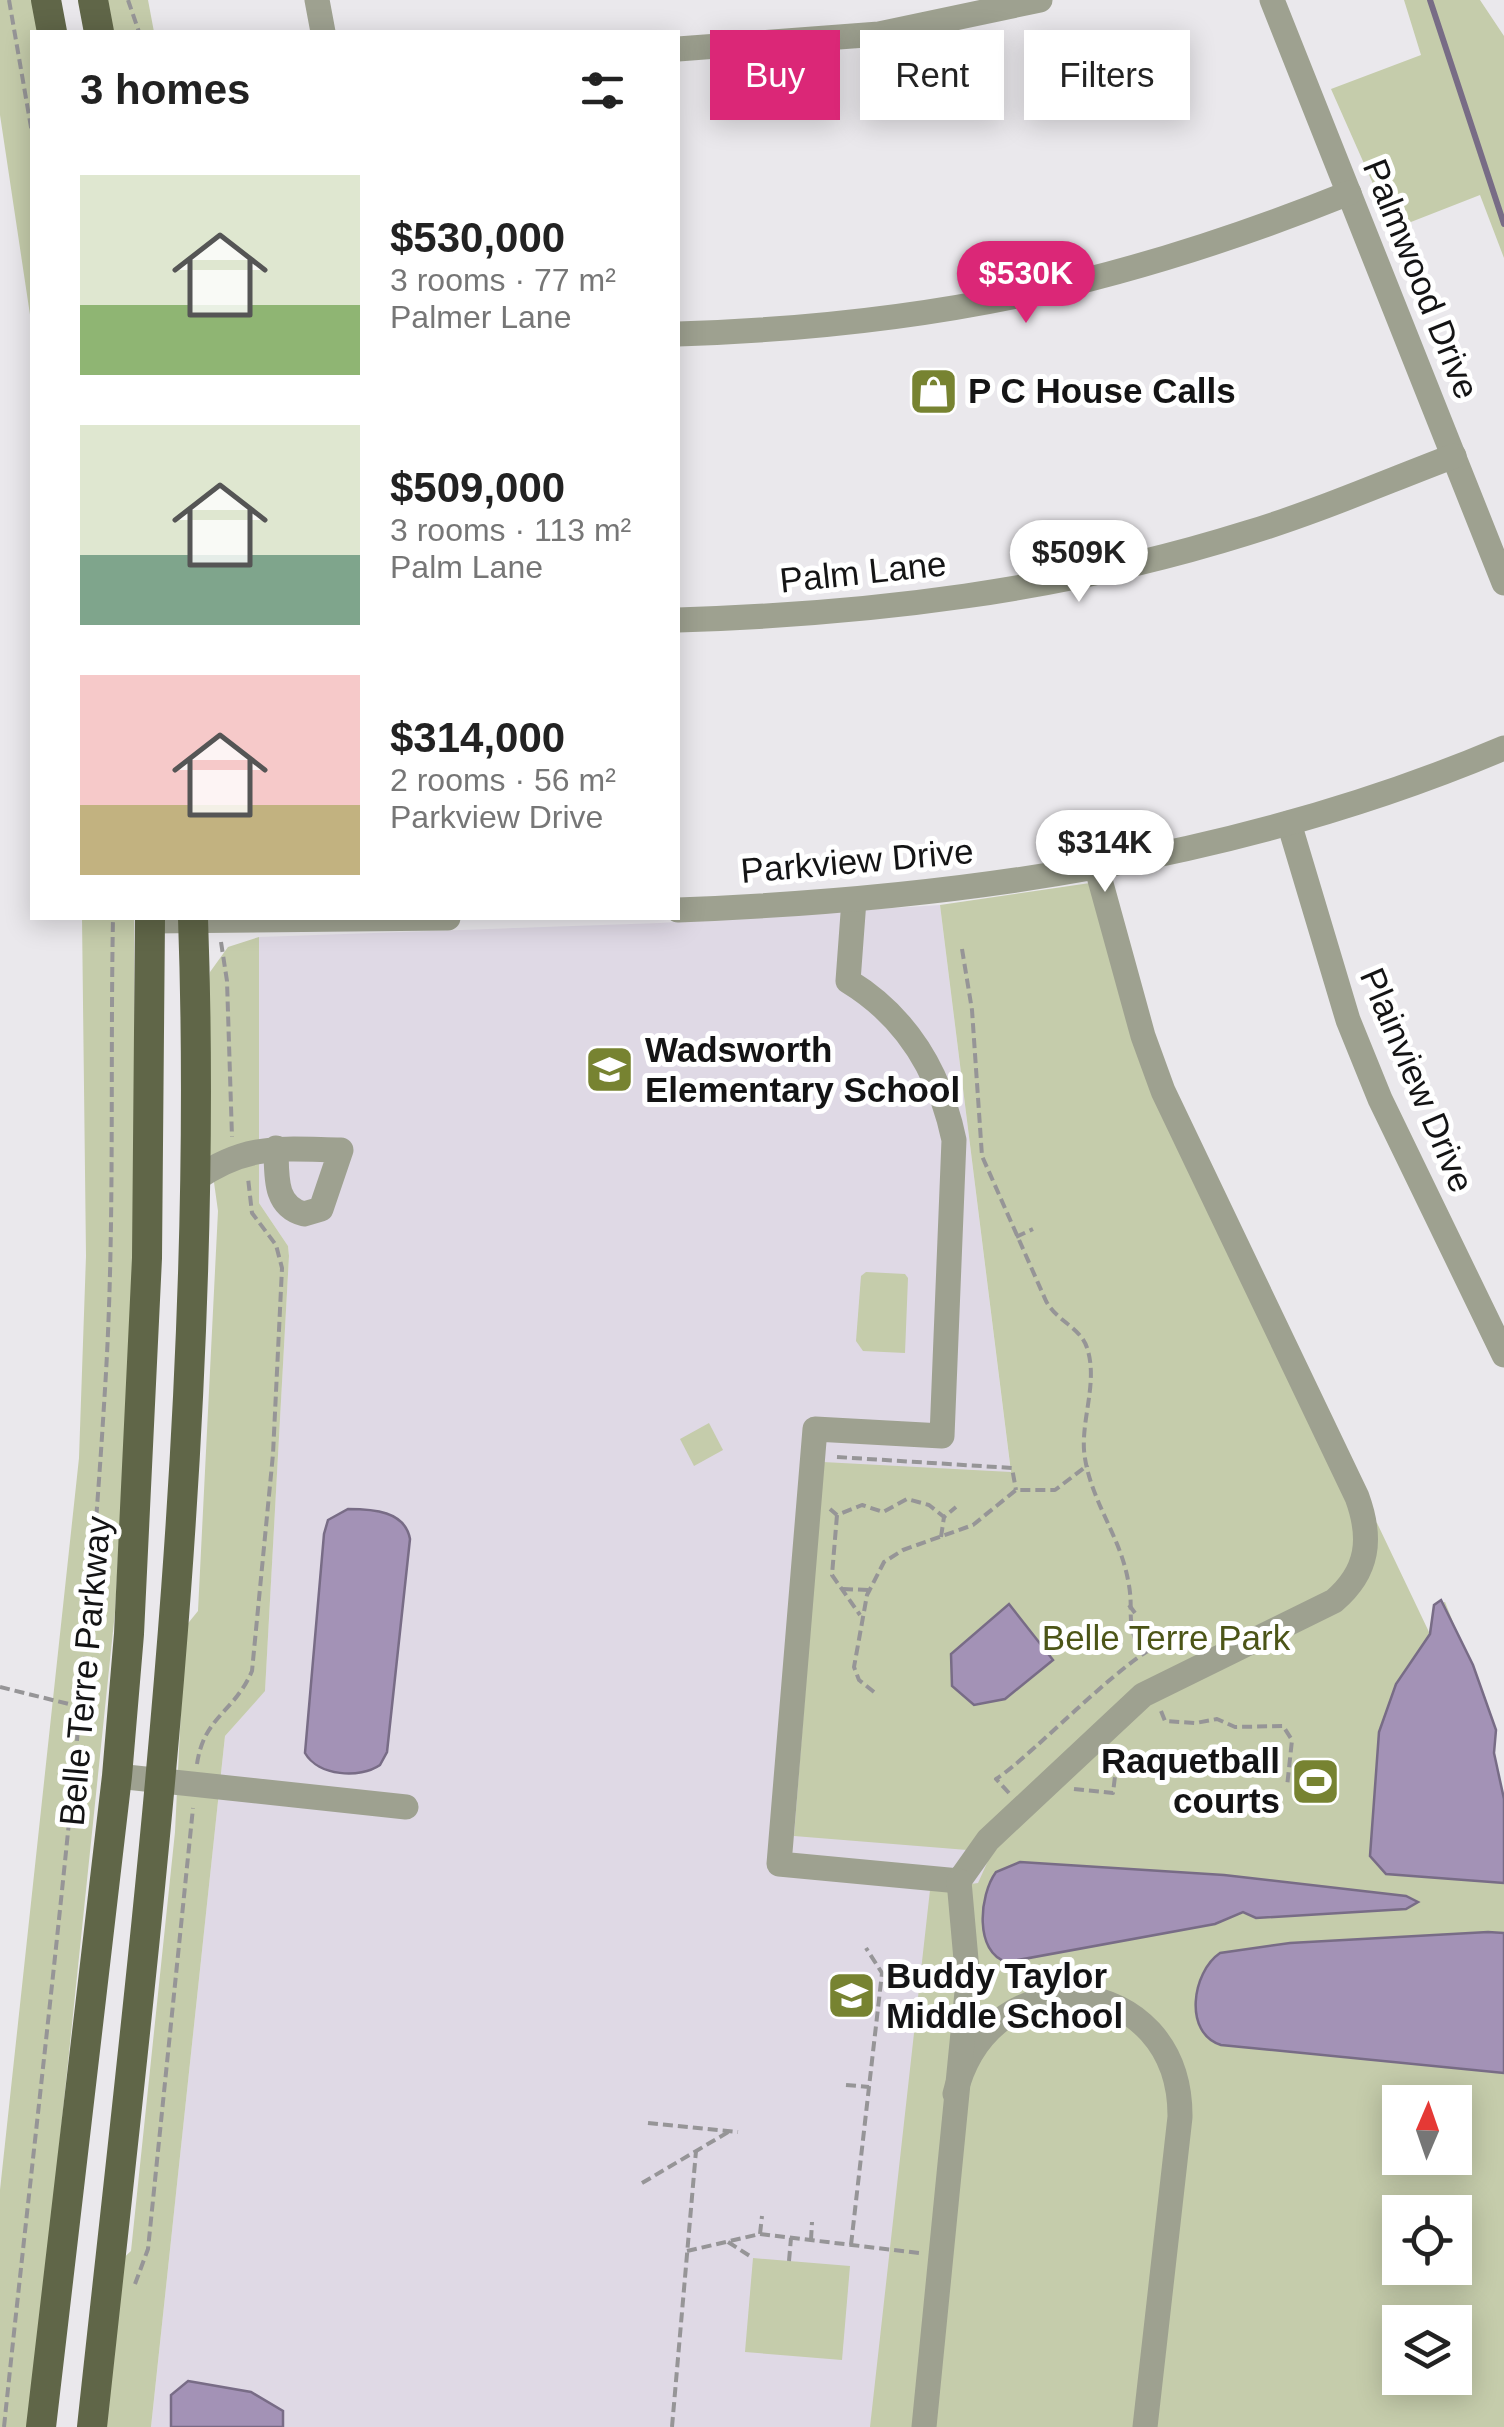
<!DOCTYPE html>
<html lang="en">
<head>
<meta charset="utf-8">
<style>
  body { margin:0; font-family:Helvetica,sans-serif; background:#f2f2f2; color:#222; height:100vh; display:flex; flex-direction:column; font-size:38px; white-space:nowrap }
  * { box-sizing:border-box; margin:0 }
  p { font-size:32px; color:#767676 }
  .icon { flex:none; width:55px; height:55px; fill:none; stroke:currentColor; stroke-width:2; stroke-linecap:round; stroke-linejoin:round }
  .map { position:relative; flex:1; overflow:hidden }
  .panel { position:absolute; left:30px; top:30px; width:650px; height:890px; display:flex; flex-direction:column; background:#fff; border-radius:0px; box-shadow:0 5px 25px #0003 }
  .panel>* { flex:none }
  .top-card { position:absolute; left:710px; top:30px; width:642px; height:90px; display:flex; gap:20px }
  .needle { width:65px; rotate:2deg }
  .tools { position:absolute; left:1382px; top:2085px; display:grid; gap:20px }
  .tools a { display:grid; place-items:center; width:90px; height:90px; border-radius:0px; background:#fff; box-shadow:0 5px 25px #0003; font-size:50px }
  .price { position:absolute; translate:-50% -85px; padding:0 22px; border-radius:35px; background:#fff; color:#222; font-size:32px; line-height:65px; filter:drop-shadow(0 2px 5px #0008) }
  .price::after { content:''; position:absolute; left:50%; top:60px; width:30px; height:22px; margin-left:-15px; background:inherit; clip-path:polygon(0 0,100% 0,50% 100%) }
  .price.current { background:#db2777; color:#fff }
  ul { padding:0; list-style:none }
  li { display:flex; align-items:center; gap:30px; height:250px; padding:0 50px }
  li span { display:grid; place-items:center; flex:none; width:280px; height:200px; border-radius:0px; color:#555 }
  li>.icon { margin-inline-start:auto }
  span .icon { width:120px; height:120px; fill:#fffc; stroke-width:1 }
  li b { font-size:42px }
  h2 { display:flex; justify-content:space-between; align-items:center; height:120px; padding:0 50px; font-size:42px }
  .pill { padding:0 35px; border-radius:0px; background:#fff; box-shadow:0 5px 25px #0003; font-size:35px; line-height:90px }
  .pill.current { background:#db2777; color:#fff }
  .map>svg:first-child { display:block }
  .built { fill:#dfd9e5; fill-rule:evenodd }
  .green { fill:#c5ccab; fill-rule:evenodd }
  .water { fill:#a392b6; stroke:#786c86; stroke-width:2.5 }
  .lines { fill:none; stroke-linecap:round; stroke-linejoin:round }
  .stream { stroke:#786c86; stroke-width:6 }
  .path { stroke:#969597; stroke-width:4; stroke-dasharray:10 5; stroke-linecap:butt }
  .minor { stroke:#9ea190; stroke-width:25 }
  .major { stroke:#606648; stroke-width:30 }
  .labels { text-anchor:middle; stroke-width:10; stroke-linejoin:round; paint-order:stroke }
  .street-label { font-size:35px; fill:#141415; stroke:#fff }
  .poi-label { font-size:35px; font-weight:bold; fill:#141415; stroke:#fff; text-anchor:start }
  .park-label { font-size:35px; fill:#4c5517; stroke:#fff }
</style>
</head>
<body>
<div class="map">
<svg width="1504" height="2427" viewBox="0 0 1504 2427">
  <rect width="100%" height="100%" fill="#eae8ec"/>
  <path class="built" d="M940 905 1011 1473 1504 1890V2427H151L225 1736 265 1690 289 1256 288 1246 259 1203V937L660 923ZM1400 2102H1455V2158H1400ZM1400 2212H1455V2268H1400ZM1400 2322H1455V2378H1400Z"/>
  <g class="green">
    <polygon points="0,0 34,0 40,32 32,32 32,328 0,115"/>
    <polygon points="105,0 148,0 154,32 111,32"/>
    <polygon points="1404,0 1480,0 1504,36 1504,258 1480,195 1393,229 1331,89 1421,55"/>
    <path d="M1090 883 1125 1015 1354 1512 1377 1523 1429 1632 1434 1605 1445 1602 1496 1730 1494 1753 1504 1799V2427H870L930 1890 978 1883 992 1852 794 1836 823 1462 1011 1472 940 905ZM1400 2102H1455V2158H1400ZM1400 2212H1455V2268H1400ZM1400 2322H1455V2378H1400Z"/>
    <polygon points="82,918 134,918 135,1258 115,1612 30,2427 0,2427 0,2190 79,1458 86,1256"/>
    <polygon points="259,937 259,1203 288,1246 289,1256 265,1691 225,1736 151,2427 101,2427 118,2263 131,2251 175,1832 185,1627 198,1611 218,1211 207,1132 208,994 210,972 228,947"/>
    <polygon points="866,1272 905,1274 908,1278 905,1353 863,1351 856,1341 861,1276"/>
    <polygon points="709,1423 723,1450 694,1466 680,1439"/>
    <polygon points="753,2258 850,2266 842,2360 745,2352"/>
  </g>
  <g class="water">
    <path d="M348 1509C373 1509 405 1511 410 1539L387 1752 380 1765C360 1779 318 1776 305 1753L324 1534 328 1520Z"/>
    <polygon points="1441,1600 1473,1665 1496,1730 1494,1753 1504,1799 1504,1883 1386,1874 1370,1856 1379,1732 1396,1684 1430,1634 1434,1605"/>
    <polygon points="1009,1604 1053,1660 1005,1699 974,1705 952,1686 951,1654"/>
    <path d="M1020 1862 1224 1875 1406 1896 1418 1902 1406 1909 1256 1918 1243 1912 1215 1924 1007 1962C974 1953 979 1895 996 1872Z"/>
    <path d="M1488 1932 1504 1933V2073L1221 2045C1183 2033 1192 1972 1220 1953L1290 1943Z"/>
    <polygon points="188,2381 251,2392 283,2411 283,2427 171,2427 171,2395"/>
  </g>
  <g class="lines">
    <polyline class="stream" points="1430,0 1504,224"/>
    <g class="path">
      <polyline points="9,0 32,133"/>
      <polyline points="128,0 139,32"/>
      <polyline points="221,942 227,981 232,1137"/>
      <path d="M962 949 972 1010 982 1156 1046 1301C1058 1323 1082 1327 1088 1351 1097 1383 1082 1418 1084 1450 1088 1497 1120 1535 1128 1580 1135 1614 1124 1616 1141 1654"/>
      <polyline points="1016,1237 1033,1229"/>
      <polyline points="837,1457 1012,1468 1016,1490"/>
      <polyline points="830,1509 837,1515 862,1505 883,1512 907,1499 929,1505 944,1517 956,1507"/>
      <polyline points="837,1515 832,1575 860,1615"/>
      <polyline points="941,1537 944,1517"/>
      <polyline points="843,1589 868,1590"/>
      <polyline points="1129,1605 1138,1617"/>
      <polyline points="0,1687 97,1711"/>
      <polyline points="874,1692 859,1680 854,1667 867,1595 884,1562 903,1550 973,1525 1016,1490 1055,1490 1088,1465"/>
      <polyline points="1161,1711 1165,1721 1196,1723 1217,1719 1235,1727 1283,1726 1292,1740 1287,1787"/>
      <path d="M197 1764C204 1716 234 1713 252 1671L273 1454 282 1268 276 1245 252 1213 248 1178"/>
      <polyline points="1074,1789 1113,1793 1118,1751"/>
      <path d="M1009 1793 996 1779C1034 1755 1141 1639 1171 1642"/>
      <polyline points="846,2085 869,2087"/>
      <polyline points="648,2123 738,2132"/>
      <polyline points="642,2183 730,2131"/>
      <polyline points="760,2234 762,2216"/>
      <polyline points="811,2240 812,2222"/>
      <polyline points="728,2242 753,2258"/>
      <polyline points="851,2245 882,1973 866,1948"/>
      <polyline points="687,2251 760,2234 919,2253"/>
      <polyline points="789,2261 791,2238"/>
      <polyline points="135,2284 148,2249 193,1808"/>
      <path d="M4 2427C40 2081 84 1736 105 1389 115 1233 110 1074 113 918"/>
      <polyline points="672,2427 696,2151"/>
    </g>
    <g class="minor">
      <polyline points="317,0 323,32"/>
      <polyline points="1272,0 1504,583"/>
      <polyline points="678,49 879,34 1040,0"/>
      <path d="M678 334C926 326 1118 286 1349 193"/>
      <path d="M678 620C871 614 1062 591 1247 533 1317 512 1385 482 1454 456"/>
      <polyline points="1289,823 1348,1020 1380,1099 1504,1355"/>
      <path d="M854 900 848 981C907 1017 940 1073 954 1140L942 1436 815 1429 779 1864 959 1881 988 1840 1143 1695 1334 1601C1369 1571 1372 1538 1357 1497L1163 1091 1143 1036 1097 869"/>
      <path d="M678 910C960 899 1242 859 1504 748"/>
      <polyline points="150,921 448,918"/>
      <path d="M194 1180C247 1143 280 1149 341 1150L321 1209 304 1214C273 1206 277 1174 276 1148"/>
      <polyline points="117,1776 406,1807"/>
      <path d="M955 2094C990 1951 1181 1971 1180 2117L1145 2427"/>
      <polyline points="924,2427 968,1982 959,1881"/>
    </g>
    <g class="major">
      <polyline points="46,0 52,32"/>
      <polyline points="93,0 99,32"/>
      <polyline points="41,2427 117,1776 129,1634 147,1258 150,918"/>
      <path d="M92 2427C146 1926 211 1422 193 918"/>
    </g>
  </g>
  <defs>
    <symbol id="shop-square" viewBox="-11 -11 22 22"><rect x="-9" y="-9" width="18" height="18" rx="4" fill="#778331" stroke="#fff"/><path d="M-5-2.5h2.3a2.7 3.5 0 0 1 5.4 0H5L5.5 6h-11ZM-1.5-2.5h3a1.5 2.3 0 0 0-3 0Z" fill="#fff"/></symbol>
    <symbol id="school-square" viewBox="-11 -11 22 22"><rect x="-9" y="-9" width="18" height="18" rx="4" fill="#778331" stroke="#fff"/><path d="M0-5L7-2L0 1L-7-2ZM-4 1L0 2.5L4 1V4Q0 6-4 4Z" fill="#fff"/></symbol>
    <symbol id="stadium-square" viewBox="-11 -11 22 22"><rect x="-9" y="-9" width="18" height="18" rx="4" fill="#778331" stroke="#fff"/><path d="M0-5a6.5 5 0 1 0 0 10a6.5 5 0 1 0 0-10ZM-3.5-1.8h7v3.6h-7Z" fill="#fff"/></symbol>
  </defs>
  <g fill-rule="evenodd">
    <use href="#shop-square" x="906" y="364" width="55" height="55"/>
    <use href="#school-square" x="582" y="1042" width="55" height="55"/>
    <use href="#stadium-square" x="1288" y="1754" width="55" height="55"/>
    <use href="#school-square" x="824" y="1968" width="55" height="55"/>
  </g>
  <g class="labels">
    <g class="street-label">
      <text transform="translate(1421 279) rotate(68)" y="12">Palmwood Drive</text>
      <text transform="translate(863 572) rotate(-6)" y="12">Palm Lane</text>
      <text transform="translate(857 861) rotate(-5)" y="12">Parkview Drive</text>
      <text transform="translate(1417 1080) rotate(67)" y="12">Plainview Drive</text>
      <text transform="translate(85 1671) rotate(-85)" y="12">Belle Terre Parkway</text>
    </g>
    <g class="poi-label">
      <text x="968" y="403">P C House Calls</text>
      <text x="645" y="1062">Wadsworth<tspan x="645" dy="40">Elementary School</tspan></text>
      <text x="1280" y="1773" text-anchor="end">Raquetball<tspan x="1280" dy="40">courts</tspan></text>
      <text x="886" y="1988">Buddy Taylor<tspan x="886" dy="40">Middle School</tspan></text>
    </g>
    <g class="park-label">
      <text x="1166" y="1650">Belle Terre Park</text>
    </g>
  </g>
</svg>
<div class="tools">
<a><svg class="needle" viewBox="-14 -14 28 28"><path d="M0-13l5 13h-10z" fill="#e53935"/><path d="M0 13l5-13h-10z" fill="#767676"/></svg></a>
<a><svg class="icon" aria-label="locate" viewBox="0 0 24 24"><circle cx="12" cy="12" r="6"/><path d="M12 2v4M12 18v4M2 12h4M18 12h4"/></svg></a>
<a><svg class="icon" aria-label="layers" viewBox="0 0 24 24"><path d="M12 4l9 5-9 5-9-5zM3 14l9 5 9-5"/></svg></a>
</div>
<b class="price current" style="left:1026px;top:326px">$530K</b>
<b class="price" style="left:1079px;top:605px">$509K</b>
<b class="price" style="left:1105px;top:895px">$314K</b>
<div class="top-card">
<a class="pill current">Buy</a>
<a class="pill">Rent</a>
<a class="pill">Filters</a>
</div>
<section class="panel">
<h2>3 homes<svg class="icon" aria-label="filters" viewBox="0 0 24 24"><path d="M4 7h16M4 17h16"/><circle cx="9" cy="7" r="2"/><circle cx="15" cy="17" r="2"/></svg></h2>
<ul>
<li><span style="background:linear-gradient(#dfe7d0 65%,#8fb573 0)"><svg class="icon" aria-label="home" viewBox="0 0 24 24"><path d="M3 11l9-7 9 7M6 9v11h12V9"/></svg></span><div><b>$530,000</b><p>3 rooms · 77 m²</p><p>Palmer Lane</p></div></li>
<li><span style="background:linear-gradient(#dfe7d0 65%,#7fa58c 0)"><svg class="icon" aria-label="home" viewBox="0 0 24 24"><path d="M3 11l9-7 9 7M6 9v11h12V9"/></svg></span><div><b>$509,000</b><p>3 rooms · 113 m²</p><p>Palm Lane</p></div></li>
<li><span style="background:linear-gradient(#f6c9c9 65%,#c2b280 0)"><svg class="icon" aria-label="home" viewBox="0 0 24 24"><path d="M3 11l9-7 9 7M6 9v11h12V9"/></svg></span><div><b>$314,000</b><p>2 rooms · 56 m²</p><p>Parkview Drive</p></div></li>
</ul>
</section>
</div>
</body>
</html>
